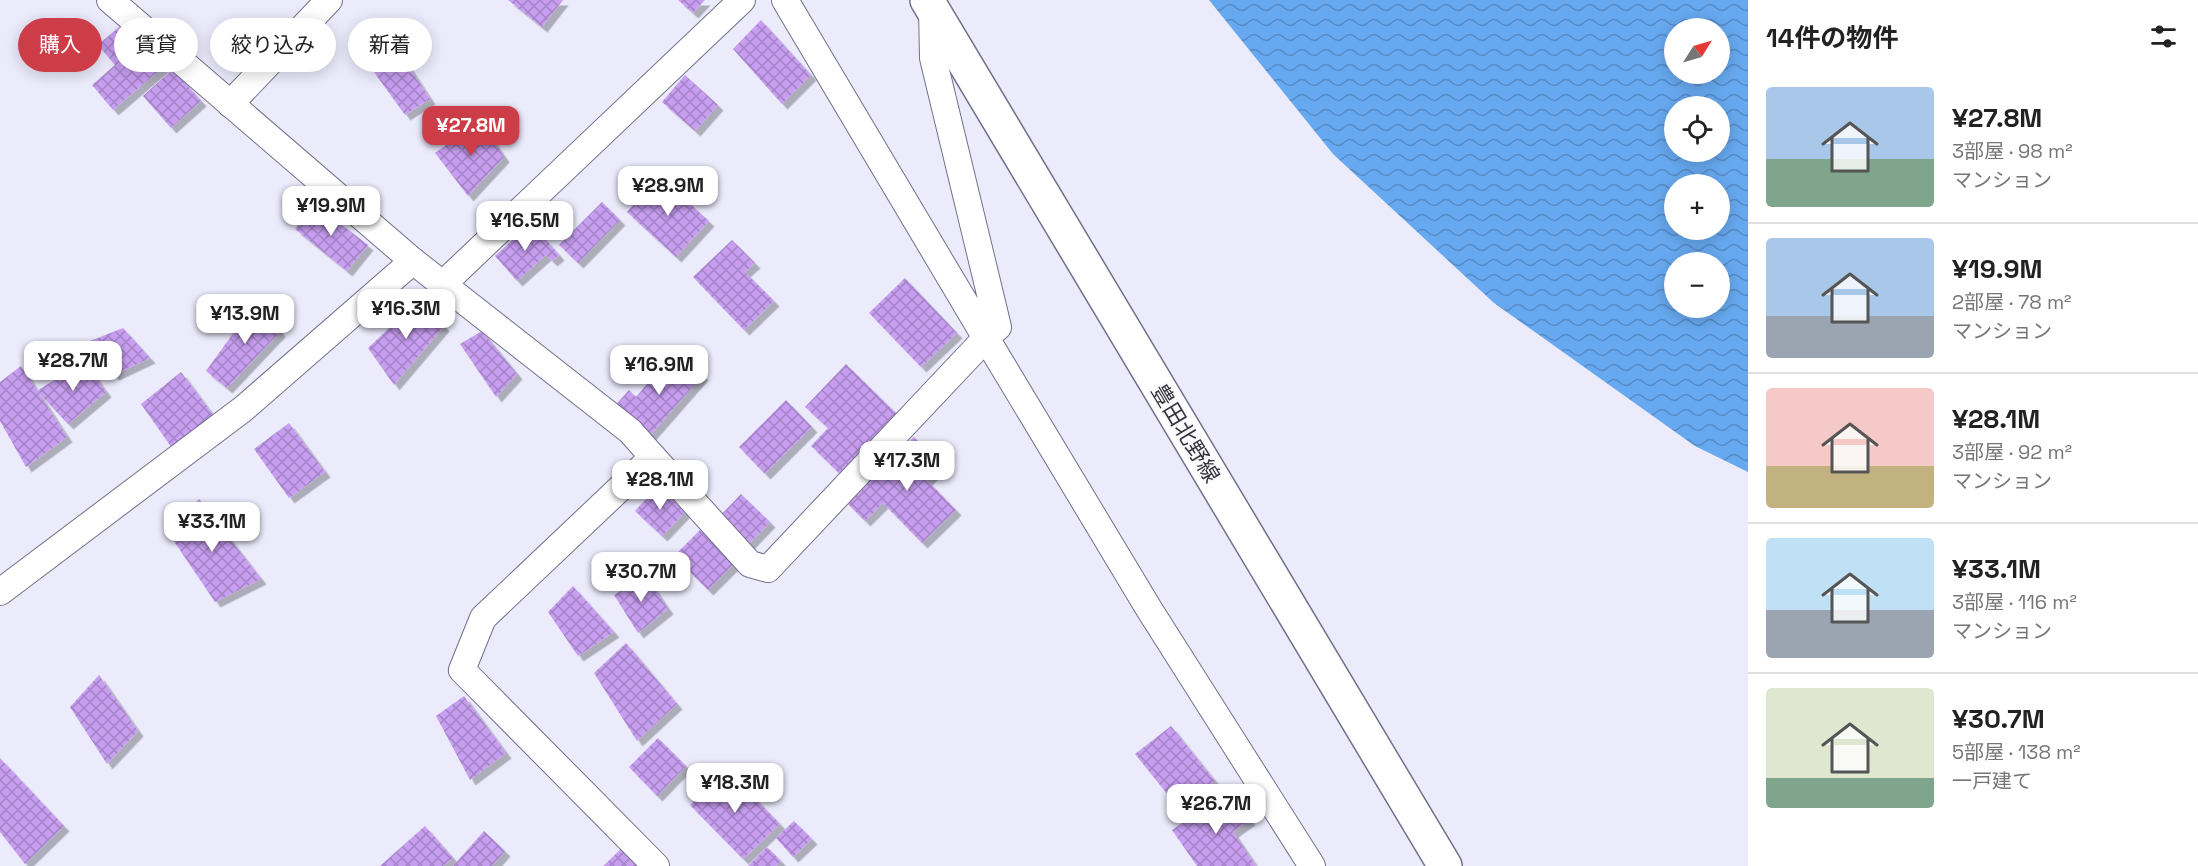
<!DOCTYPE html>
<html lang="ja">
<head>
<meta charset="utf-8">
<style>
  body { margin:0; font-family:"Space Grotesk","Noto Sans JP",sans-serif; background:#f6f6f6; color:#222; height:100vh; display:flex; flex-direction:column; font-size:22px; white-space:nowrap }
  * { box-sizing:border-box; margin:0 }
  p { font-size:20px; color:#767676 }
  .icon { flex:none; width:33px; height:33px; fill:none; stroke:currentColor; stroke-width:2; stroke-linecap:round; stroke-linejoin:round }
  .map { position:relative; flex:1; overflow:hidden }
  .drawer { display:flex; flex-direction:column; background:#fff; width:450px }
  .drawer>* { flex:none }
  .top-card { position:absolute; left:18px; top:18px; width:570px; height:54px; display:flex; gap:12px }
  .needle { width:39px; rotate:53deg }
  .tools { position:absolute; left:1664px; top:18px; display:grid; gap:12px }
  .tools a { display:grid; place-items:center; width:66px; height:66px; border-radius:50%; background:#fff; box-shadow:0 3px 15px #0003; font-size:30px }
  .price { position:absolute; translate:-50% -51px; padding:0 14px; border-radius:12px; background:#fff; color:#222; font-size:20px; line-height:39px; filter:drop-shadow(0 2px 3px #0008) }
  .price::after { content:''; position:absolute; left:50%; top:36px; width:18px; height:14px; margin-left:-9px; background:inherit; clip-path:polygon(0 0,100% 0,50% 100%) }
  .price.current { background:#cd3d48; color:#fff }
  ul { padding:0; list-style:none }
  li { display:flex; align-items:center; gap:18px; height:150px; padding:0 18px }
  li+li { border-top:2px solid #e0e0e0 }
  li span { display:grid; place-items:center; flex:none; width:168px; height:120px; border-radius:6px; color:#555 }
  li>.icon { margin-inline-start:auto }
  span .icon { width:72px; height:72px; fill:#fffc; stroke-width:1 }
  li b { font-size:26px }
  h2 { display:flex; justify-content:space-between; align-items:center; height:72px; padding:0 18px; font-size:26px }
  .tag { padding:0 21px; border-radius:27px; background:#fff; box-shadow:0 3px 15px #0003; font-size:21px; line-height:54px }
  .tag.current { background:#cd3d48; color:#fff }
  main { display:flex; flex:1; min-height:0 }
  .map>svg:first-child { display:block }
  .water { fill:url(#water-waves); fill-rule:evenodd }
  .building { fill:url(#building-cross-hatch); filter:url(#shadow) }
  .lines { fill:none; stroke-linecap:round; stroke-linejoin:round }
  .street-casing { stroke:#72708a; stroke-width:28 }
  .secondary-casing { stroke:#72708a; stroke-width:36 }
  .street { stroke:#fff; stroke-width:26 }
  .secondary { stroke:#fff; stroke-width:33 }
  .labels { text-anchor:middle; stroke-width:4.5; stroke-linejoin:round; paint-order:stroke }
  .street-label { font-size:22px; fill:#34343f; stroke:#fafafa }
</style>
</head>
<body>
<main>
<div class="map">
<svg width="1748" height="866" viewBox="0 0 1748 866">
  <defs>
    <pattern id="water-waves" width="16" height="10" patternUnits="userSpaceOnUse" patternTransform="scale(1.5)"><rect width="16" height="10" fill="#67a9f0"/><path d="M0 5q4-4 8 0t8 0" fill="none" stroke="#568ac4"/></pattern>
    <pattern id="building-cross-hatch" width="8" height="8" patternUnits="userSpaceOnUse" patternTransform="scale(1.5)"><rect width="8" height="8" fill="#c89ef1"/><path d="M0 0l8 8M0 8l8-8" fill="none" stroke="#a382c5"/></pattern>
    <filter id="shadow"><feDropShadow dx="5.5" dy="5.5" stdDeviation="0" flood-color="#0004"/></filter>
  </defs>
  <rect width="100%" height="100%" fill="#ecebfc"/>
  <path class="water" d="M1209 0H1748V472L1695 446 1494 303 1333 154ZM1674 28H1719V74H1674ZM1674 106H1719V152H1674ZM1674 184H1719V230H1674ZM1674 262H1719V308H1674Z"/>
  <g class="building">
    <polygon points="508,0 563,0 542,27"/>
    <polygon points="678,0 705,0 693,13"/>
    <polygon points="761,20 811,75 782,104 733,49"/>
    <polygon points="125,22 163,67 113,110 92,85 115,65 98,45"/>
    <polygon points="384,29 430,99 405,115 358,50"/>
    <polygon points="173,69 201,101 171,128 143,96"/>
    <polygon points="685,75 718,105 695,131 662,102"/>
    <polygon points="480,121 504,157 468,196 435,153"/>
    <polygon points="659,176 709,221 676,257 627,212"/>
    <polygon points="602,202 620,220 578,263 559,245"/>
    <polygon points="315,204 368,245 347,271 295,229"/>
    <polygon points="531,223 559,255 552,261 546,255 517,281 495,256"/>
    <polygon points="732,240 755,263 745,272 774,301 744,330 693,277"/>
    <polygon points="905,278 957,333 921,367 869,313"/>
    <polygon points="260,296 280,332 227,388 206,371"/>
    <polygon points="422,297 444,326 394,385 368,348"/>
    <polygon points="123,328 150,358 114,375 85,343"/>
    <polygon points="482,331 517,374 496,397 460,344"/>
    <polygon points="675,351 703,375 647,439 612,409 629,390 636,397"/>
    <polygon points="84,361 106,392 68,424 37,391"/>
    <polygon points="846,364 897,414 840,474 811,446 828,428 805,407"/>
    <polygon points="21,366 67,437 26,467 0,421 0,382"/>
    <polygon points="181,372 216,419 174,451 141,404"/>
    <polygon points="786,400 812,427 765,474 739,447"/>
    <polygon points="289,423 325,472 289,498 254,449"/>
    <polygon points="914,437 942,465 927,480 956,510 922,543 883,503 865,521 847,503"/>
    <polygon points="658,486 685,512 662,536 635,511"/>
    <polygon points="741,494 770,522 748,545 719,517"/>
    <polygon points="199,499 261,579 215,602 167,531"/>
    <polygon points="700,530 734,564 708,590 674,556"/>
    <polygon points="645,575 668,609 638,633 614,595"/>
    <polygon points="573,586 614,632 578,656 548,612"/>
    <polygon points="626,643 677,704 637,741 594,673"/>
    <polygon points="99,675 138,731 107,764 70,707"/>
    <polygon points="464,696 506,753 470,780 436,716"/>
    <polygon points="1171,726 1215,781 1180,810 1135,754"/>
    <polygon points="658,738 686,766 657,796 629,767"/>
    <polygon points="0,758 64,826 25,864 0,832"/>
    <polygon points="727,769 780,824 743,859 690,805"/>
    <polygon points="1230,791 1250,820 1233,832 1256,866 1197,866 1172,830"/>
    <polygon points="794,821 812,839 793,857 776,838"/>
    <polygon points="425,826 453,858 443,866 380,866"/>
    <polygon points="484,831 505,851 492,866 453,866"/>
    <polygon points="767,847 781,861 776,866 748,866"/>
    <polygon points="621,849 637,866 603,866"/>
  </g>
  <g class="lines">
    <defs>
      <g id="street">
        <polyline points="110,0 413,261 630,431 653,457 483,618 462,670 656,866"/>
        <polyline points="785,0 986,338 998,327 933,58 932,9"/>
        <polyline points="230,104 329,0"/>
        <polyline points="443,284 742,0"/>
        <polyline points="653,457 750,564 768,569 986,338 1149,609 1312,866"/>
        <polyline points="0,592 243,409 413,261"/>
      </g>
      <polyline id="secondary" points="927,0 1445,866"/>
    </defs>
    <use href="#street" class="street-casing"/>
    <use href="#secondary" class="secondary-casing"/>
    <use href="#street" class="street"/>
    <use href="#secondary" class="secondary"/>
  </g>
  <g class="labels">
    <g class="street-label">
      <text transform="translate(1186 433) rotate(59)" y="8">豊田北野線</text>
    </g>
  </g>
</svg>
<div class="tools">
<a><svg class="needle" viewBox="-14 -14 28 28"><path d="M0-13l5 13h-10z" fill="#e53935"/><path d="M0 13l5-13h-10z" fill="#767676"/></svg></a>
<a><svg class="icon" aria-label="locate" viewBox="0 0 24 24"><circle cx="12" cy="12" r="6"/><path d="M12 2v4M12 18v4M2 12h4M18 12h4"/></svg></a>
<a>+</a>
<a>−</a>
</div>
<b class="price current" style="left:471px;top:157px">¥27.8M</b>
<b class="price" style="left:668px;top:217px">¥28.9M</b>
<b class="price" style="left:331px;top:237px">¥19.9M</b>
<b class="price" style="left:525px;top:252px">¥16.5M</b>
<b class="price" style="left:406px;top:340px">¥16.3M</b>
<b class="price" style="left:245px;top:345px">¥13.9M</b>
<b class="price" style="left:73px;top:392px">¥28.7M</b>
<b class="price" style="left:659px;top:396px">¥16.9M</b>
<b class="price" style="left:907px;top:492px">¥17.3M</b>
<b class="price" style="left:660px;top:511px">¥28.1M</b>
<b class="price" style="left:212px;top:553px">¥33.1M</b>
<b class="price" style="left:641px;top:603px">¥30.7M</b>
<b class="price" style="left:735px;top:814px">¥18.3M</b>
<b class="price" style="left:1216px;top:835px">¥26.7M</b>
<div class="top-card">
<a class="tag current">購入</a>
<a class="tag">賃貸</a>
<a class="tag">絞り込み</a>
<a class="tag">新着</a>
</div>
</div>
<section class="drawer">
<h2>14件の物件<svg class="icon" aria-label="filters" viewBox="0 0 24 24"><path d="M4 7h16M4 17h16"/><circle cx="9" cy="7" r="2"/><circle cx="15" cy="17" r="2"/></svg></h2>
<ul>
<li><span style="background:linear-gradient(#a9c7e8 60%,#7fa58c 0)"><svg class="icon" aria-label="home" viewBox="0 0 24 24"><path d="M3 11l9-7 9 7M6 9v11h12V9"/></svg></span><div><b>¥27.8M</b><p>3部屋 · 98 m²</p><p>マンション</p></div></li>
<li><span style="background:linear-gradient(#a9c7e8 65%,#9aa5b1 0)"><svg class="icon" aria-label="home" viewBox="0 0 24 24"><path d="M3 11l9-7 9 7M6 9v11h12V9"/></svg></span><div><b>¥19.9M</b><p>2部屋 · 78 m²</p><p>マンション</p></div></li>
<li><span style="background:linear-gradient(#f6c9c9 65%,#c2b280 0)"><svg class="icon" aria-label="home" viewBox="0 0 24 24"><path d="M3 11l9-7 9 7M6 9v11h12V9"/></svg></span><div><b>¥28.1M</b><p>3部屋 · 92 m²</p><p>マンション</p></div></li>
<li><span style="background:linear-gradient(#bfe0f5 60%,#9aa5b1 0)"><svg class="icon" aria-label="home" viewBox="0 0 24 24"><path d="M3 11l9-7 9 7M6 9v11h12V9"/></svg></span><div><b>¥33.1M</b><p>3部屋 · 116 m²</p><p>マンション</p></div></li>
<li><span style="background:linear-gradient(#dfe7d0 75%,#7fa58c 0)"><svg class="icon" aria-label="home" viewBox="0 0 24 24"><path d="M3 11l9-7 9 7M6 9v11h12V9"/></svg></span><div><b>¥30.7M</b><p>5部屋 · 138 m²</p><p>一戸建て</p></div></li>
</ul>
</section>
</main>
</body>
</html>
